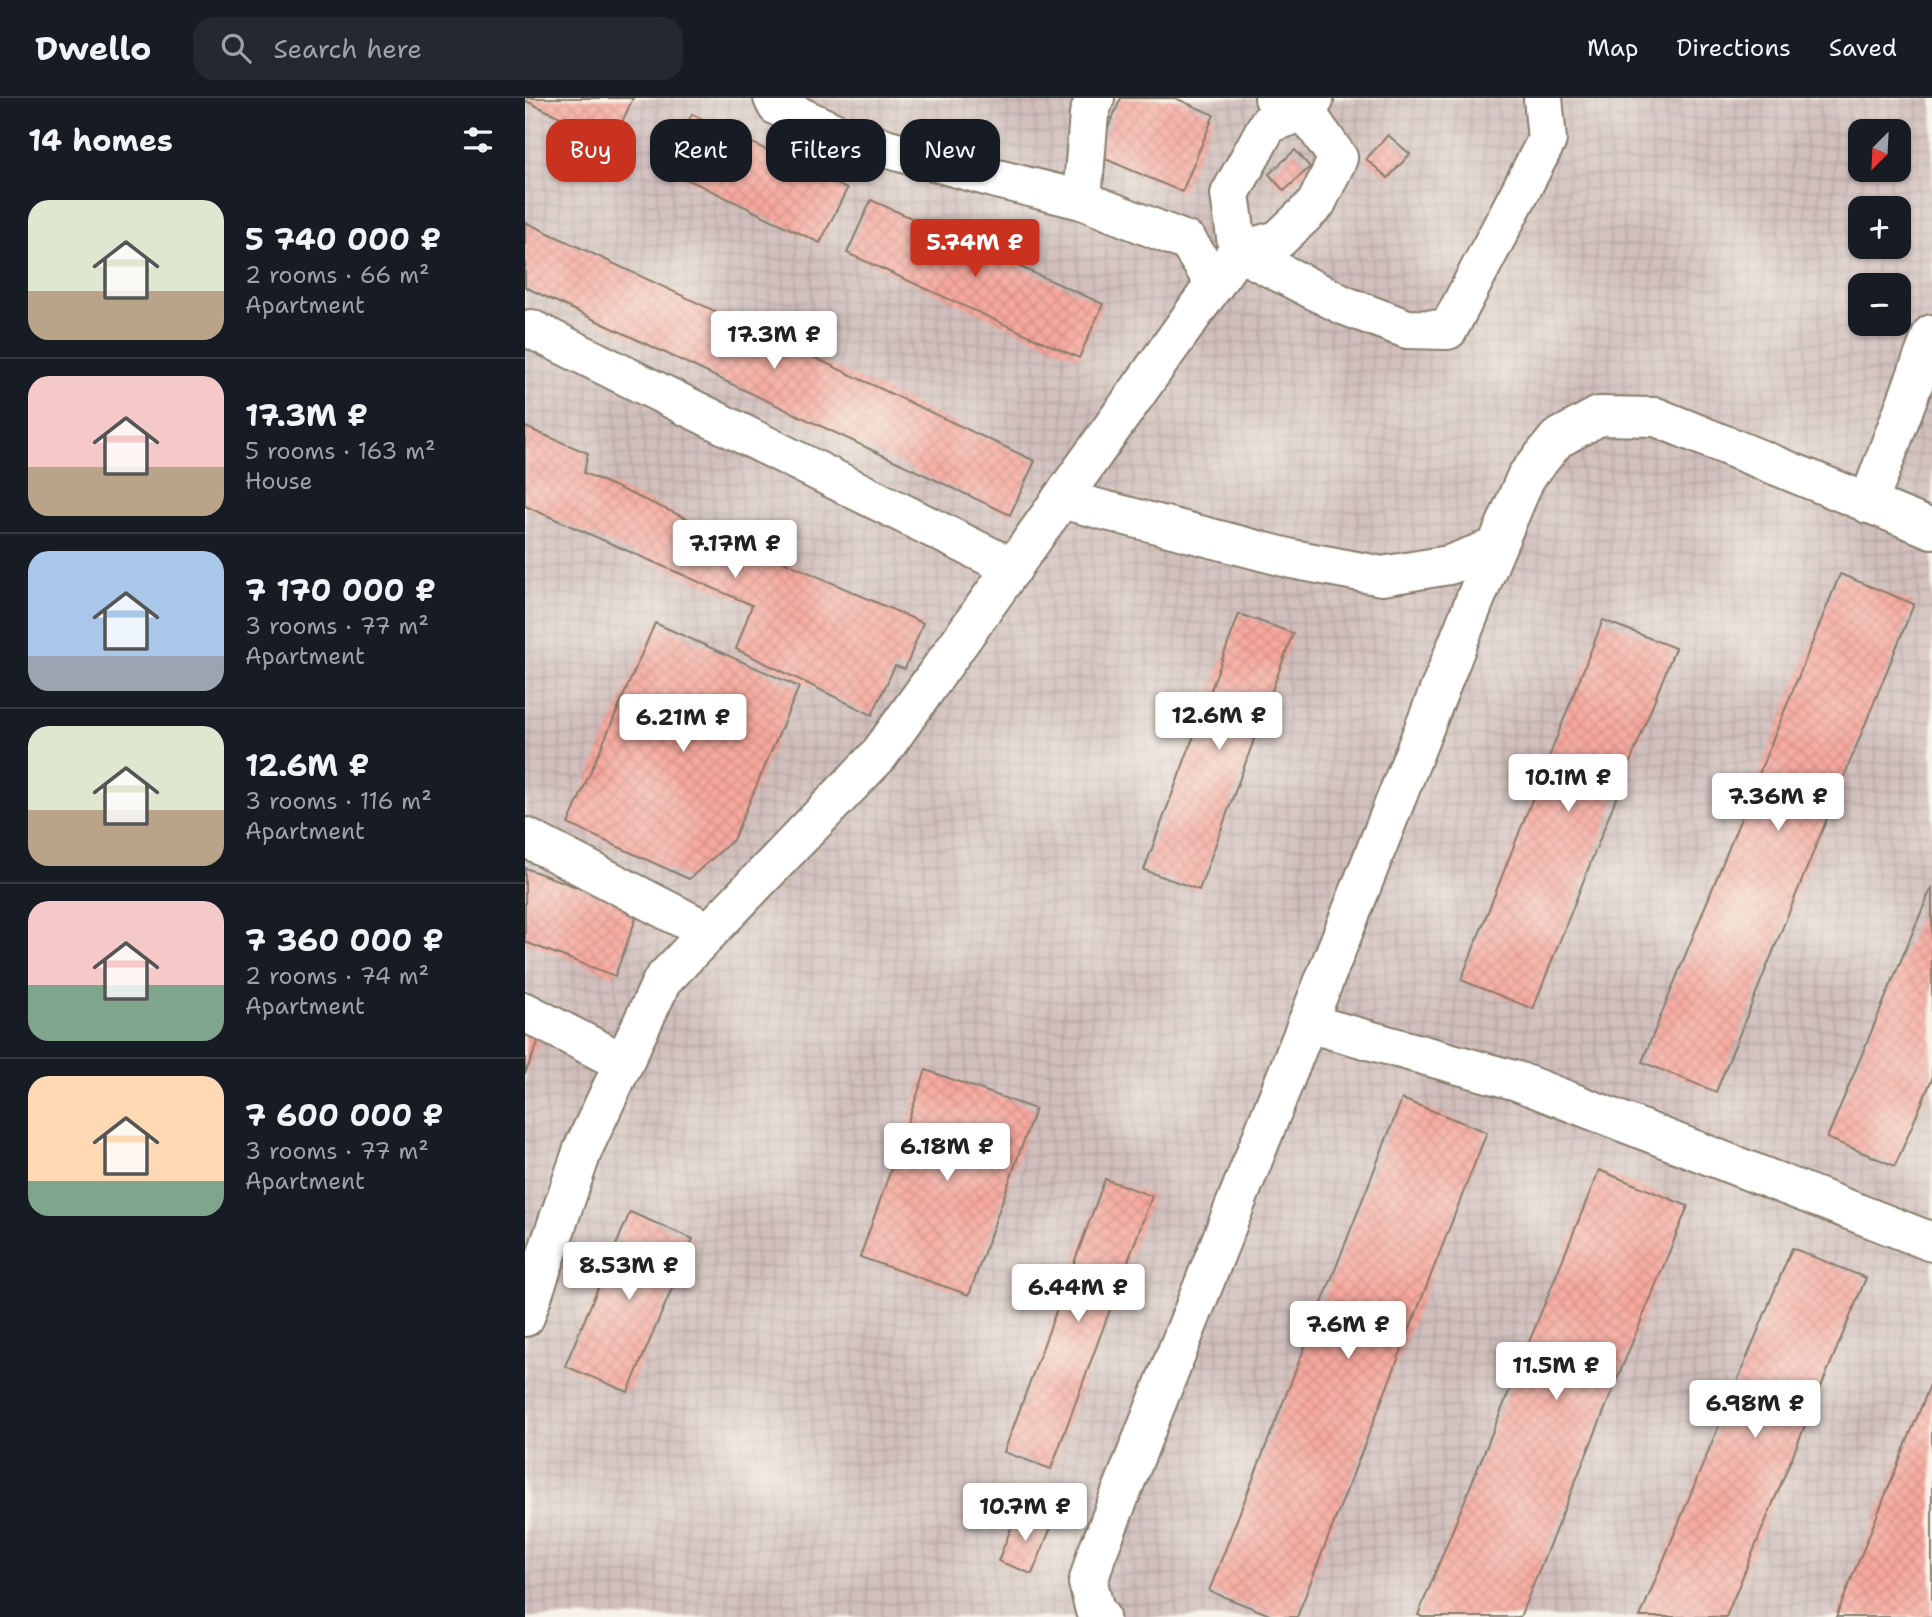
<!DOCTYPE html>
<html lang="en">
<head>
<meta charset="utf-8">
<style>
  body { margin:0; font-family:"Shantell Sans",sans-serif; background:#242831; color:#f1f3f6; height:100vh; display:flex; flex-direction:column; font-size:26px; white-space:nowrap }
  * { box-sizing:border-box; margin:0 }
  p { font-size:23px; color:#9ea1a6 }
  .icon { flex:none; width:38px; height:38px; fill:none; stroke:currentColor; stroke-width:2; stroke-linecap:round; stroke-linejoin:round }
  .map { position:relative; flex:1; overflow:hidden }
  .sheet { display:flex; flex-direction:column; background:#171b24; width:525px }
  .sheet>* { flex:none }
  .guide { position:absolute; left:21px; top:21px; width:665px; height:63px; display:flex; gap:14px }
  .needle { width:46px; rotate:204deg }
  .buttons { position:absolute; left:1323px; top:21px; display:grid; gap:14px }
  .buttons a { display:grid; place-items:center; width:63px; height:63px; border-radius:14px; background:#171b24; box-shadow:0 2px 5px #0004; font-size:35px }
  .price { position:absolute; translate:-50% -60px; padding:0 16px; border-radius:7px; background:#fff; color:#222; font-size:23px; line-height:46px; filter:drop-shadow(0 2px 4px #0008) }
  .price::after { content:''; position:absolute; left:50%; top:42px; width:21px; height:16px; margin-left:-10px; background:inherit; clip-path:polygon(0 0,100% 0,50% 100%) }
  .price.selected { background:#c8321e; color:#fff }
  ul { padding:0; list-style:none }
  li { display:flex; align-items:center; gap:21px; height:175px; padding:0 28px }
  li+li { border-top:2px solid #363941 }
  li span { display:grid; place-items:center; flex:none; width:196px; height:140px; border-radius:21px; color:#555 }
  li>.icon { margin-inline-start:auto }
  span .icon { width:84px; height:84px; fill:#fffc; stroke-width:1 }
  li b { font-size:30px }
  h2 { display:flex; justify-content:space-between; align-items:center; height:84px; padding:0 28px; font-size:30px }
  .chip { padding:0 24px; border-radius:21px; background:#171b24; box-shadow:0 2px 5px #0004; font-size:24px; line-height:63px }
  .chip.selected { background:#c8321e; color:#fff }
  header { display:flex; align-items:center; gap:42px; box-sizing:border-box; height:98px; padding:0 35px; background:#171b24; border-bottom:2px solid #363941 }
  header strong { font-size:33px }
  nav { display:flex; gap:38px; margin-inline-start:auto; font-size:24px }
  .search { width:490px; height:63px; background:#242831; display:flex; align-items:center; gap:18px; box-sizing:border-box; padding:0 24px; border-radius:21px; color:#9ea1a6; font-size:26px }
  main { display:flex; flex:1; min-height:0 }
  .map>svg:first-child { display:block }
  .industrial { fill:url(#industrial-grid); fill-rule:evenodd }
  .building { fill:url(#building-cross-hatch) }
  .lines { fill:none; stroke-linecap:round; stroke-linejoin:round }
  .minor-casing { stroke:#887c6c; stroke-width:42 }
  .minor { stroke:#fff; stroke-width:38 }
</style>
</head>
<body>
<header>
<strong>Dwello</strong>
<div class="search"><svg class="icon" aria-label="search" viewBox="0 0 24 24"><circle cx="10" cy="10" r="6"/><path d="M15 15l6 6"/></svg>Search here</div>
<nav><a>Map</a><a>Directions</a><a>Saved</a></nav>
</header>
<main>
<section class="sheet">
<h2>14 homes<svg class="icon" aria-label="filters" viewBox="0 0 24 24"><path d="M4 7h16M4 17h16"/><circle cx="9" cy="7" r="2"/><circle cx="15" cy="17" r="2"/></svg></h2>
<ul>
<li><span style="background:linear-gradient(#dfe7d0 65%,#b9a48a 0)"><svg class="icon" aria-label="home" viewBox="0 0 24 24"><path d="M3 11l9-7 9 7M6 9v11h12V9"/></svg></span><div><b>5 740 000 ₽</b><p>2 rooms · 66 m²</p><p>Apartment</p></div></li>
<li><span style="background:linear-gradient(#f6c9c9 65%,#b9a48a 0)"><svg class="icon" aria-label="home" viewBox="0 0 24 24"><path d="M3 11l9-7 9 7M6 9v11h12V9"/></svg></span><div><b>17.3M ₽</b><p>5 rooms · 163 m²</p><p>House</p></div></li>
<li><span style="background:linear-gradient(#a9c7e8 75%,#9aa5b1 0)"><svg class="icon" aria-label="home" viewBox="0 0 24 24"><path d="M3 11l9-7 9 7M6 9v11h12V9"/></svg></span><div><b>7 170 000 ₽</b><p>3 rooms · 77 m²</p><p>Apartment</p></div></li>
<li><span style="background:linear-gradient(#dfe7d0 60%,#b9a48a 0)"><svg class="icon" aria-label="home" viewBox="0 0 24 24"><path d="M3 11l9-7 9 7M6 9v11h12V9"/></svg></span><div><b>12.6M ₽</b><p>3 rooms · 116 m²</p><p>Apartment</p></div></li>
<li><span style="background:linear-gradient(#f6c9c9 60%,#7fa58c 0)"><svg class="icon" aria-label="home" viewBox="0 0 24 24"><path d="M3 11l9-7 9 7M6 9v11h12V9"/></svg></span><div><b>7 360 000 ₽</b><p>2 rooms · 74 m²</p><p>Apartment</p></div></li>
<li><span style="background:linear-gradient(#ffd9b3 75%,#7fa58c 0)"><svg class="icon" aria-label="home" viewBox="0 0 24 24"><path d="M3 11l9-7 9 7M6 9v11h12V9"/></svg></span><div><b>7 600 000 ₽</b><p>3 rooms · 77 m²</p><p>Apartment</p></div></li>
</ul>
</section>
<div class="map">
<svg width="1407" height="1519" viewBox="0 0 1407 1519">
  <defs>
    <pattern id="industrial-grid" width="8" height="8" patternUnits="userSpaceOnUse" patternTransform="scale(1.75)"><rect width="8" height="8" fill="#d1bfbd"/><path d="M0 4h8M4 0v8" fill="none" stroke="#b3a4a2"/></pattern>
    <pattern id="building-cross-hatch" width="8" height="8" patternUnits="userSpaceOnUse" patternTransform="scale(1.75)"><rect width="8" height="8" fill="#f7a89e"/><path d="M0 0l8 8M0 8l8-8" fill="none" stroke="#d39088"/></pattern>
  </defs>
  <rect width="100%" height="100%" fill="#f7f3e8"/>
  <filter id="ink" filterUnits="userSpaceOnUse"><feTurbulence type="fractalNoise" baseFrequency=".0143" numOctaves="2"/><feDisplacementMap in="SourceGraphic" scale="14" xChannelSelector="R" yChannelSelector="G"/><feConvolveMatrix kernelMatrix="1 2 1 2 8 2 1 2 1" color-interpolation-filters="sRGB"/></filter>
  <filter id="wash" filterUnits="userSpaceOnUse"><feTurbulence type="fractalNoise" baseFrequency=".00686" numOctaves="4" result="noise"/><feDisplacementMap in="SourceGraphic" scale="28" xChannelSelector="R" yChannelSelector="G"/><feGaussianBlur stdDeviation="1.57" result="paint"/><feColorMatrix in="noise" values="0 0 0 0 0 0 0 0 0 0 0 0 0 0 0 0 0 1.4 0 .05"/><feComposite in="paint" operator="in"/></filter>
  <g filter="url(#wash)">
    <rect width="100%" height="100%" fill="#f3dcbd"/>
    <path class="industrial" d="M0 0H1407V1519H0ZM1335 33H1374V72H1335ZM1335 110H1374V149H1335ZM1335 187H1374V226H1335Z"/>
    <g id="blocks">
      <g class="building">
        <polygon points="3,0 108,0 88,44 1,3"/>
        <polygon points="596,0 650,0 689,17 657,94 571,57"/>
        <polygon points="167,16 322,91 295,145 141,71"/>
        <polygon points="863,37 885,56 863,80 841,61"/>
        <polygon points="770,52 785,69 759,93 744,76"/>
        <polygon points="346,102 578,206 554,260 322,155"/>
        <polygon points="0,124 510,363 485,417 0,189"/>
        <polygon points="0,329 63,355 59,375 398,525 380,571 370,568 347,617 211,551 227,507 0,408"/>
        <polygon points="1315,476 1389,506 1191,994 1117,964"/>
        <polygon points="714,516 768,535 674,792 619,772"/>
        <polygon points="1078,522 1150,550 1008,911 936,882"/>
        <polygon points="130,525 274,589 208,742 164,781 43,726"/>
        <polygon points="0,770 114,812 90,878 0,844"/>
        <polygon points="1407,788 1407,981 1370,1068 1302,1040"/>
        <polygon points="0,934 15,940 0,976"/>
        <polygon points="401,972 510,1011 444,1197 335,1159"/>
        <polygon points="877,1001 962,1034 772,1519 750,1519 684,1493"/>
        <polygon points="1074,1072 1163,1108 995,1519 897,1519 893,1517"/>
        <polygon points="580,1081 627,1098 526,1371 479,1354"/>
        <polygon points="105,1114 168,1141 103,1294 40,1268"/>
        <polygon points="1267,1150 1341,1180 1201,1519 1115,1519"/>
        <polygon points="1407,1282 1407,1519 1311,1519"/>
        <polygon points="493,1413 527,1427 507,1476 473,1463"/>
      </g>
    </g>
  </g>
  <g filter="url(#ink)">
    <use href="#blocks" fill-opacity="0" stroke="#887c6c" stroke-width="2"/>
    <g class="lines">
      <defs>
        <g id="minor">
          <polyline points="248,0 252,8 317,38 472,81 557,102"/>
          <polyline points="570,0 564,16 557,102 663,144 690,186"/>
          <polyline points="713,153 818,207 882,231 923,232 1022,42 1018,0"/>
          <polyline points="713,153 705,96 743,26 780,13 789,2"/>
          <polyline points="6,231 488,470"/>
          <polyline points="536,401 767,461 857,478 924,467 971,449"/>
          <polyline points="1343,406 1407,236"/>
          <polyline points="0,739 184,834"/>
          <polyline points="0,914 99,965"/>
          <polyline points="782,925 992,983 1407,1144"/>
          <polyline points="0,1219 58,1051 137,883 354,657 713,153 753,142 791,106 813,60 780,13 749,0"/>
          <polyline points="575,1519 570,1513 563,1485 571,1458 967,459 1001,379 1032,341 1074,318 1131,319 1407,431"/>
        </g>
      </defs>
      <use href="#minor" class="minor-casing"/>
      <use href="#minor" class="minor"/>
    </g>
  </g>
</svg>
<div class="buttons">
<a><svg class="needle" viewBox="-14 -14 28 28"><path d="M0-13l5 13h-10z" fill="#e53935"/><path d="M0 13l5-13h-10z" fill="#9ea1a6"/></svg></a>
<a>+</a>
<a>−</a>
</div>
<b class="price selected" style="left:450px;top:181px">5.74M ₽</b>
<b class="price" style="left:249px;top:273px">17.3M ₽</b>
<b class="price" style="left:210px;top:482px">7.17M ₽</b>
<b class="price" style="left:694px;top:654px">12.6M ₽</b>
<b class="price" style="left:158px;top:656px">6.21M ₽</b>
<b class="price" style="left:1043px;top:716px">10.1M ₽</b>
<b class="price" style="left:1253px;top:735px">7.36M ₽</b>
<b class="price" style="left:422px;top:1085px">6.18M ₽</b>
<b class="price" style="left:104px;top:1204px">8.53M ₽</b>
<b class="price" style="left:553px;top:1226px">6.44M ₽</b>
<b class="price" style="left:823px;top:1263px">7.6M ₽</b>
<b class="price" style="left:1031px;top:1304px">11.5M ₽</b>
<b class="price" style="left:1230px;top:1342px">6.98M ₽</b>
<b class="price" style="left:500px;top:1445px">10.7M ₽</b>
<div class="guide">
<a class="chip selected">Buy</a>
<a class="chip">Rent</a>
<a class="chip">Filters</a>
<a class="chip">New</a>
</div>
</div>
</main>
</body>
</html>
